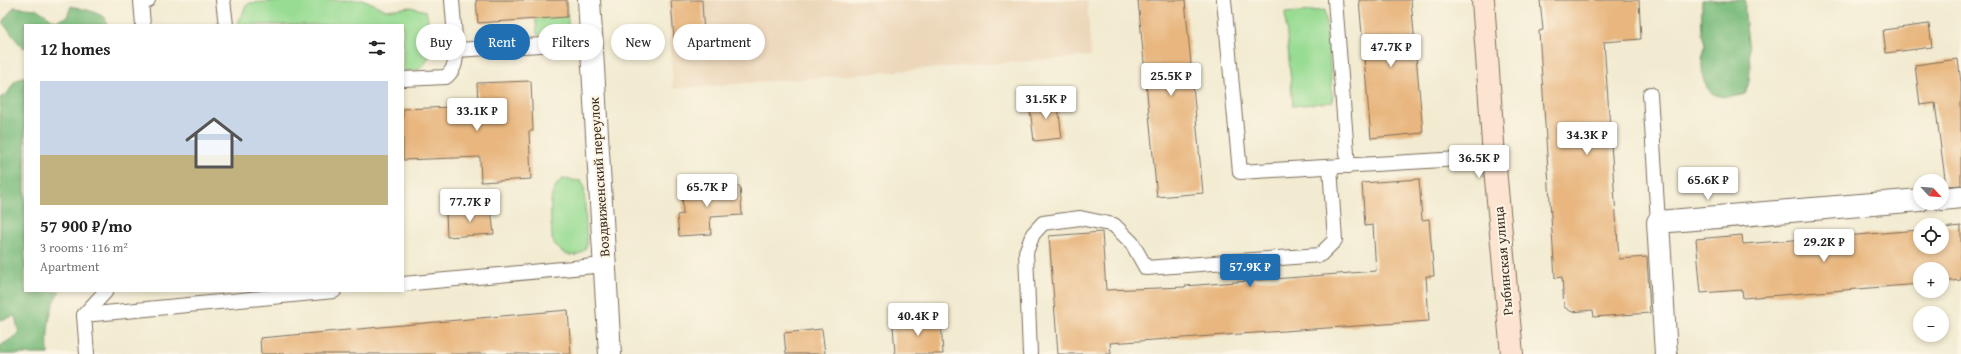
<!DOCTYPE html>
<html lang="en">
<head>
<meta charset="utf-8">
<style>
  body { margin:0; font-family:"Gentium Book Plus",serif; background:#f6f6f6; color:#222; height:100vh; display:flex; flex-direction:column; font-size:15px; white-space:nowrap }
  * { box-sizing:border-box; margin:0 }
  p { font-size:13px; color:#767676 }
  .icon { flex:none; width:22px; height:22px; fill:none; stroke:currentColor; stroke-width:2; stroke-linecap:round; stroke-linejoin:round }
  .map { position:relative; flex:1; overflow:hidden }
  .details { position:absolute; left:24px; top:24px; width:380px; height:268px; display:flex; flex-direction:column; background:#fff; border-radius:0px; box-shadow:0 2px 6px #0003 }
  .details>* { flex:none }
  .banner { position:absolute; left:416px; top:24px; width:380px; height:36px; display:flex; gap:8px }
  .needle { width:26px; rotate:116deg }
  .controls { position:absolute; left:1913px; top:174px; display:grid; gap:8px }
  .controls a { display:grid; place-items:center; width:36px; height:36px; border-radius:50%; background:#fff; box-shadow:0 2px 6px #0003; font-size:20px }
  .price { position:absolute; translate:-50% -34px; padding:0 9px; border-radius:4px; background:#fff; color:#222; font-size:13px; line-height:26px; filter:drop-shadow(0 1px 2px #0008) }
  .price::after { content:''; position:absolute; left:50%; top:24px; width:12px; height:9px; margin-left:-6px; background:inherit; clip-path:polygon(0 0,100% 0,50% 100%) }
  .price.selected { background:#1f6fb2; color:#fff }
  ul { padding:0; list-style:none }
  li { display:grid; align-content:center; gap:8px; height:212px; padding:0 16px }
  li span { display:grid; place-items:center; height:124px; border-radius:0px; color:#555 }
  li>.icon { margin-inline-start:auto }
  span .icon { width:72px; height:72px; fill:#fffc; stroke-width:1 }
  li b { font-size:17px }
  h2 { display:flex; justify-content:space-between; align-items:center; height:48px; padding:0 16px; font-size:17px }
  .tag { padding:0 14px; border-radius:18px; background:#fff; box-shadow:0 2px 6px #0003; font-size:14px; line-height:36px }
  .tag.selected { background:#1f6fb2; color:#fff }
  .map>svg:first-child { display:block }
  .built { fill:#ecd7ba }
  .green { fill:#98dc93; stroke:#6a8358 }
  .forest { fill:#7abc7d; stroke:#5a734e }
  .building { fill:#e8b67e }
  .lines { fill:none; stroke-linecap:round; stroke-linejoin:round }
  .service-casing { stroke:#7b6e5d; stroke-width:16 }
  .minor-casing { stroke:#7b6e5d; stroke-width:24 }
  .secondary-casing { stroke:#7b6e5d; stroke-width:24 }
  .service { stroke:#fff; stroke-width:14 }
  .minor { stroke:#fff; stroke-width:22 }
  .secondary { stroke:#fde4d1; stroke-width:22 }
  .labels { text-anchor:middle; stroke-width:4; stroke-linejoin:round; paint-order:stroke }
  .street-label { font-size:14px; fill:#3b2a1e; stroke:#fcf5e5 }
</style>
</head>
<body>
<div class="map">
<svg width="1961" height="354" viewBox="0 0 1961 354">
  <rect width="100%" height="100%" fill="#fcf5e5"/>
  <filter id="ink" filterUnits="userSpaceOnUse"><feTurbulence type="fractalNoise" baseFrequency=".025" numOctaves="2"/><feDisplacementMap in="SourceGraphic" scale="8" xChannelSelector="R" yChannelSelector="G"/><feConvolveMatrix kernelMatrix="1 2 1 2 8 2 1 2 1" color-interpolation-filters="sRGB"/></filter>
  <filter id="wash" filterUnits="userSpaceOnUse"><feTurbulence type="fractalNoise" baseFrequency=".012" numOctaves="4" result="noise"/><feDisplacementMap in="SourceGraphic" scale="16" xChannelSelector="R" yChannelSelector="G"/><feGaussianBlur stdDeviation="0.9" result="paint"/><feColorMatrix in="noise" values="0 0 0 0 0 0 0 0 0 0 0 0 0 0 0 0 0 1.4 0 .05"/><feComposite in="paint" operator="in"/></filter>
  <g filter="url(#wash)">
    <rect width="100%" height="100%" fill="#f2ebd1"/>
    <polygon class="built" points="668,0 1087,0 1091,56 673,89"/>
    <g class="green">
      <path d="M297 0H365L386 10 411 7 426 11C430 27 437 55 421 68 416 72 409 71 403 71V25H237L246 6 250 3Z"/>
      <polygon points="534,0 566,0 569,32 537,35"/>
      <polygon points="1325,10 1333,102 1293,106 1285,13"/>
      <path d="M562 179 581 181 584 186 587 245C578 264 558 254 552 239 552 220 545 193 562 179Z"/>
    </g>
    <g class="forest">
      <path d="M1702 0H1745C1743 28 1757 70 1745 94 1715 102 1701 94 1702 61 1702 56 1704 51 1705 46 1705 42 1703 38 1702 34 1701 22 1702 11 1702 0Z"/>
      <polygon points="71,6 91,11 105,17 107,25 25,25 25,48 22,47 2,22 14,7 37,9 55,21 67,17"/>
      <path d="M25 76V291H60C48 311 47 332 48 354H0V346L19 334 15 316 0 320V98L7 94 15 81Z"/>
    </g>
    <g id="blocks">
      <g class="building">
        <polygon points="476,0 567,0 567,17 478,23"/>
        <polygon points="671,0 702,0 704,37 674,39"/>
        <polygon points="1138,0 1185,0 1203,193 1157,197"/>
        <polygon points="1359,0 1411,0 1423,133 1371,138"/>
        <polygon points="1540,0 1639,0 1641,39 1604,42 1619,259 1647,257 1650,313 1594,317 1593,310 1572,312 1564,307 1562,277 1555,278 1539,31 1543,30"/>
        <polygon points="1929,24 1932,47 1886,53 1883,30"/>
        <polygon points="1958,59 1961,83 1961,185 1946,186 1935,103 1920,105 1915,65"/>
        <polygon points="531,81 533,131 529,131 531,179 481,182 480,157 403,160 403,109 478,106 477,83"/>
        <polygon points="1057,98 1062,138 1034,141 1029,101"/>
        <polygon points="1419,179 1422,220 1429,219 1434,276 1426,276 1429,321 1110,343 1111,354 1058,354 1049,236 1102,232 1106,290 1185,287 1185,286 1376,271 1373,225 1365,226 1362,183"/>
        <polygon points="740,186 742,215 710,217 711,234 679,236 677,215 683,214 682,189"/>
        <polygon points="491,209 494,234 447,237 446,212"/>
        <polygon points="1961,226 1961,280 1942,282 1942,269 1920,269 1920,284 1743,298 1742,290 1701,293 1696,239 1742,235 1743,244 1920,230 1920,247 1942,247 1942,228"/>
        <polygon points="915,307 926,322 941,321 943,354 895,354 893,325 909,324"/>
        <polygon points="568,310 571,354 261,354 260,338"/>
        <polygon points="822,329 825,354 786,354 784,333"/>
      </g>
    </g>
  </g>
  <g filter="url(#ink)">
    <use href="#blocks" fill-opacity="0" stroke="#7b6e5d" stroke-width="1"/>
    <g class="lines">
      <defs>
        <g id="service">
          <polyline points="223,0 226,25"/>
          <polyline points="452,0 456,50 591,42"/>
          <polyline points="1224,0 1240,172 1494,157"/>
          <polyline points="1335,0 1348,166"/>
          <polyline points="143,25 141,1 148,0"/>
          <path d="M403 79 446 77C455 69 456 62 456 50"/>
          <polyline points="1650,94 1658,222"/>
          <polyline points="403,284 605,265"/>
          <polyline points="84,315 106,291"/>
          <polyline points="87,354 84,315 334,291"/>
          <polyline points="1030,354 1026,252 1033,234 1043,223 1080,218 1114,225 1132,243 1146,268 1320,255 1335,240 1330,167"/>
        </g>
        <g id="minor">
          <polyline points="589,0 610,354"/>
          <polyline points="1942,199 1961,197"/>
          <polyline points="1666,354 1658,222 1920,200"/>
        </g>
        <polyline id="secondary" points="1483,0 1494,157 1512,354"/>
      </defs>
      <use href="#service" class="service-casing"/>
      <use href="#minor" class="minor-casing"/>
      <use href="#secondary" class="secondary-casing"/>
      <use href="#service" class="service"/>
      <use href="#minor" class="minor"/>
      <use href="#secondary" class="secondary"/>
    </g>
  </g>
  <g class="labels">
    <g class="street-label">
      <text transform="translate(599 177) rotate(-94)" y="5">Воздвиженский переулок</text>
      <text transform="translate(1503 261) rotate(-95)" y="5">Рыбинская улица</text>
    </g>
  </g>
</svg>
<div class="controls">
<a><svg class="needle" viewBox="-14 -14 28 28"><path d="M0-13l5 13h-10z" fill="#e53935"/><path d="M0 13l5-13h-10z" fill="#767676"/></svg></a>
<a><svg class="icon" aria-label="locate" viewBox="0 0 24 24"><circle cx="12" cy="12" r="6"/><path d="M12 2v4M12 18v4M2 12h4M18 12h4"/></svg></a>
<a>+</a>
<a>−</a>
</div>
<b class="price" style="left:1391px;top:68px">47.7K ₽</b>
<b class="price" style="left:1171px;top:97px">25.5K ₽</b>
<b class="price" style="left:1046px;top:120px">31.5K ₽</b>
<b class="price" style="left:477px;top:132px">33.1K ₽</b>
<b class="price" style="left:1587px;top:156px">34.3K ₽</b>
<b class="price" style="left:1479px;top:179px">36.5K ₽</b>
<b class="price" style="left:1708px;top:201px">65.6K ₽</b>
<b class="price" style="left:707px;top:208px">65.7K ₽</b>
<b class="price" style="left:470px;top:223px">77.7K ₽</b>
<b class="price" style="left:1824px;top:263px">29.2K ₽</b>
<b class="price selected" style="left:1250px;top:288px">57.9K ₽</b>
<b class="price" style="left:918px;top:337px">40.4K ₽</b>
<div class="banner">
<a class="tag">Buy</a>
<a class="tag selected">Rent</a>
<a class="tag">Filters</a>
<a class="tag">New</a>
<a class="tag">Apartment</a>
</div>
<section class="details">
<h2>12 homes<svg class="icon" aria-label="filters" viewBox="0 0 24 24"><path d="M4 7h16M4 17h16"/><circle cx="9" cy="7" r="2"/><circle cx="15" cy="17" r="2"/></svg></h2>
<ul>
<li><span style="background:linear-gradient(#c9d6e8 60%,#c2b280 0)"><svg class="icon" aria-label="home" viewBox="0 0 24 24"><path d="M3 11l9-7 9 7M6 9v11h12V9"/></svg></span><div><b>57 900 ₽/mo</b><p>3 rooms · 116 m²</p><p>Apartment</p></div></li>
</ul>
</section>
</div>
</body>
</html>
